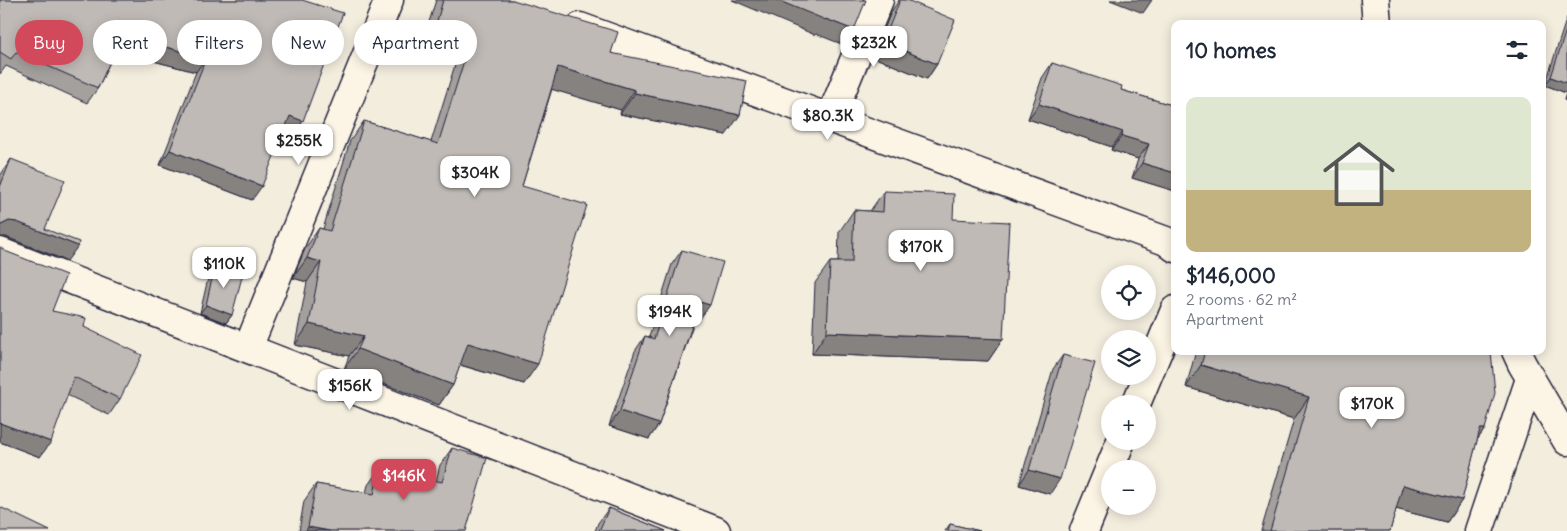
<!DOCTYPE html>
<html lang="en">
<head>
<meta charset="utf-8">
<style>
  body { margin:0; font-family:Delius,sans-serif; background:#f2f2f3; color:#1f2937; height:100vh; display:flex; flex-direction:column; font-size:19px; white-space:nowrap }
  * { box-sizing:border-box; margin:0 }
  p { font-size:16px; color:#747a83 }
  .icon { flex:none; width:28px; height:28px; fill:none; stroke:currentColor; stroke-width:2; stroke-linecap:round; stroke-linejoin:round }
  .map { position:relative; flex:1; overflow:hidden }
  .panel { position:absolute; left:1171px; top:20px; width:375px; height:335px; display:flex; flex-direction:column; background:#fff; border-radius:10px; box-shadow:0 2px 12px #0003 }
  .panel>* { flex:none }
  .banner { position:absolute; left:15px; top:20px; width:475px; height:45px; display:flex; gap:10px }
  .controls { position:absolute; left:1101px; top:265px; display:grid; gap:10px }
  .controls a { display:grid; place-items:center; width:55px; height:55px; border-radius:50%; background:#fff; box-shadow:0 2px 12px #0003; font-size:25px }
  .price { position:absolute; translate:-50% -42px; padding:0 11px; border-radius:10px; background:#fff; color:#222; font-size:16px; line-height:32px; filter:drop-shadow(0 1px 2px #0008) }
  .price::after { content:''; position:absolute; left:50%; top:30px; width:15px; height:11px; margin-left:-8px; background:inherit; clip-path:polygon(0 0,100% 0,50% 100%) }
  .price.selected { background:#d1495b; color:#fff }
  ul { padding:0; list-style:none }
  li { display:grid; align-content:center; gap:10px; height:265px; padding:0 15px }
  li+li { border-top:1px solid #e0e1e3 }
  li span { display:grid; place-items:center; height:155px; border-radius:10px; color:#555 }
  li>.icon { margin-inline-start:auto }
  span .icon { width:90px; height:90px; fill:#fffc; stroke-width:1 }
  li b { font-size:21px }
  h2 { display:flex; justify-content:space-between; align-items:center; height:60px; padding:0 15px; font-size:21px }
  .pill { padding:0 18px; border-radius:22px; background:#fff; box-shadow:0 2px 12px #0003; font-size:18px; line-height:45px }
  .pill.selected { background:#d1495b; color:#fff }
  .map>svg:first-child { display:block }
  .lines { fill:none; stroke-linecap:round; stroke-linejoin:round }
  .street-casing { stroke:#22223b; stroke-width:31 }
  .street { stroke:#fcf5e5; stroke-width:28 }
  .wall { fill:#a4a09d; stroke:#22223b }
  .shaded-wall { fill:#86827f; stroke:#22223b }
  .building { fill:#bfbab6; stroke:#22223b }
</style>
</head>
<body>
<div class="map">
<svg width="1567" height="531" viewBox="0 0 1567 531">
  <rect width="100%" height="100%" fill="#f3edde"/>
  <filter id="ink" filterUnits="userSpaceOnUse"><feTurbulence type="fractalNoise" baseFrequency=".02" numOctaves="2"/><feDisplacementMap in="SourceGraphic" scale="10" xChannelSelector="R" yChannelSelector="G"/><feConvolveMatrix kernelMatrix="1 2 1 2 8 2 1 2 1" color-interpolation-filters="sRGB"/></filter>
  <g filter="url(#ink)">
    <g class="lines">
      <defs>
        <g id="street">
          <polyline points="1375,0 1377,24"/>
          <polyline points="580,27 1166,241 1175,248"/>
          <polyline points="830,119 879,0"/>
          <polyline points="0,252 716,531"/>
          <polyline points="248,348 389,0"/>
          <polyline points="1516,351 1522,364 1567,441"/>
          <polyline points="1136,404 1175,310"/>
          <polyline points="1084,531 1121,441"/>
          <polyline points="1479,531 1530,379"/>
        </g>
      </defs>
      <use href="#street" class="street-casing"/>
      <use href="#street" class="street"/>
    </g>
    <g class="wall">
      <polygon points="0,0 302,0 303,121 293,136 283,132 252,200 160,165 196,72 115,51 98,88 87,103 6,66 0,74"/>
      <polygon points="436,0 513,0 611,53 726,135 620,114 621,110 552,89 522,186 524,384 460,365 453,385 439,405 344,369 349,356 295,345 307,282 293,278 305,249 319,228 323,229 350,141 364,121 431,142 459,52 423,41"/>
      <polygon points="899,0 907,0 937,64 927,79 873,57 891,12"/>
      <polygon points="1567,17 1567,101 1564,100 1566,93 1545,85"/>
      <polygon points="1052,63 1121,90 1175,106 1175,191 1132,178 1138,159 1111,150 1112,147 1028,119 1042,78"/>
      <polygon points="11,159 45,229 67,261 6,237 0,237 0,176"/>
      <polygon points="884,191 953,219 1003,339 988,361 812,354 815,283 830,262 838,262 839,232 854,210 870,211"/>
      <polygon points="0,247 52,311 84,327 120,399 109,415 67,395 40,457 0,442"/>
      <polygon points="682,250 699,320 695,319 659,424 649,439 609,426 635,351 645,336 649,337 672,264"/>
      <polygon points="215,265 232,315 226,323 200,313 209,274"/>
      <polygon points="1196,351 1491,351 1485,429 1477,440 1462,500 1447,522 1396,509 1390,531 1261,531 1294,419 1186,387"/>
      <polygon points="1063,355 1050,494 1019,485 1053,369"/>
      <polygon points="452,448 466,531 299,531 304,501 316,484 366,493 368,485 380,468 436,481 440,465"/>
      <polygon points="609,508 666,531 595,531 598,523"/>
      <polygon points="950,524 980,531 945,531"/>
    </g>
    <g class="shaded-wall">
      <polygon points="732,0 777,0 854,30 844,45 816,34 815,35"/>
      <polygon points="1110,0 1152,0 1143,13"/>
      <polygon points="437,21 473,32 459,52 423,41"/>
      <polygon points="122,35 206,58 196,72 111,50"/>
      <polygon points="883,42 937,64 927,79 873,57"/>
      <polygon points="558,67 635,90 621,110 544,87"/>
      <polygon points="1551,77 1567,83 1567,92 1566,93 1545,85"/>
      <polygon points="635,93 740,115 726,135 620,114"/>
      <polygon points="1567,96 1567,101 1564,100"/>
      <polygon points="1039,104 1123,132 1112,147 1028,119"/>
      <polygon points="290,116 303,121 293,136 279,131"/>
      <polygon points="1122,136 1149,144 1138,159 1111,150"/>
      <polygon points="170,150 262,186 252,200 160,165"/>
      <polygon points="1142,163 1175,173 1175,191 1132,178"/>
      <polygon points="9,221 17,222 78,246 67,261 6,237 0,237 0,226 1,225"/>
      <polygon points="307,258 321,262 307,282 293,278"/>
      <polygon points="700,302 710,305 699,320 690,317"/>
      <polygon points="206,305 232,315 226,323 200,313"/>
      <polygon points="309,324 364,336 349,356 295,345"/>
      <polygon points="827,332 1003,339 988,361 812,354"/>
      <polygon points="468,343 538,364 524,384 454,363"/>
      <polygon points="358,349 453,385 439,405 344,369"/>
      <polygon points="1201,365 1309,397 1294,419 1186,387"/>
      <polygon points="620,411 659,424 649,439 609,426"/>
      <polygon points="0,423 51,442 40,457 0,442"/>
      <polygon points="1480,429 1485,429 1470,450"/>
      <polygon points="1029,470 1060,479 1050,494 1019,485"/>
      <polygon points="1403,485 1462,500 1447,522 1388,507"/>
      <polygon points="308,527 330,531 306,531"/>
    </g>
    <g class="building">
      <polygon points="0,0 302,0 343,13 303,121 290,116 262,186 170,150 206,58 122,35 98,88 16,52 11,59 0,52"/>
      <polygon points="443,0 513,0 618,32 611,53 747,81 740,115 635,93 635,90 558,67 522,186 587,205 538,364 468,343 453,385 358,349 364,336 309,324 321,262 307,258 319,228 330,231 364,121 438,144 473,32 437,21"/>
      <polygon points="777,0 866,0 854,30 826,19 826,20"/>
      <polygon points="900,0 907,0 955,20 937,64 883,42"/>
      <polygon points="1567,27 1567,83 1551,77"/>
      <polygon points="1052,63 1122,86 1121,90 1175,106 1175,173 1142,163 1149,144 1122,136 1123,132 1039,104"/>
      <polygon points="11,159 65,180 45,229 79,242 78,246 17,222 9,221 1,225 0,226 0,187"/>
      <polygon points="884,191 954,194 953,219 1009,222 1003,339 827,332 830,262 852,262 854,210 883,212"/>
      <polygon points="0,247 5,251 66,275 52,311 86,318 84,327 142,355 120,399 74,377 51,442 0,423"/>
      <polygon points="682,250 723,262 710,305 700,302 659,424 620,411 645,336 654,339"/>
      <polygon points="215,265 243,273 232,315 206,305"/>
      <polygon points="1205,351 1491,351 1495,393 1485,429 1480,429 1462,500 1403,485 1390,531 1270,531 1309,397 1201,365"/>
      <polygon points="1063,355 1095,363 1060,479 1029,470"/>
      <polygon points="452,448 487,458 466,531 330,531 308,527 316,484 374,494 380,468 442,482"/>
      <polygon points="0,507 50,531 0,531"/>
      <polygon points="609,508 666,531 599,531"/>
      <polygon points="950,524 980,531 948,531"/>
    </g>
  </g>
</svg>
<div class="controls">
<a><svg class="icon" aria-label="locate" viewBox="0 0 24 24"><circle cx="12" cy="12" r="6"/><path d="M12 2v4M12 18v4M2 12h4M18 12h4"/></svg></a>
<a><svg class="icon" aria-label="layers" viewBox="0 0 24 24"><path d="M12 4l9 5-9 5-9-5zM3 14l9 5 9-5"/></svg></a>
<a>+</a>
<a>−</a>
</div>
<b class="price" style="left:874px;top:68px">$232K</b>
<b class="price" style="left:828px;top:141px">$80.3K</b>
<b class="price" style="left:299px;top:166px">$255K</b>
<b class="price" style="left:475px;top:198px">$304K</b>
<b class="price" style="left:921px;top:272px">$170K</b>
<b class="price" style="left:224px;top:289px">$110K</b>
<b class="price" style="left:670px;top:337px">$194K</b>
<b class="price" style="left:350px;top:411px">$156K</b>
<b class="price" style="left:1372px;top:429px">$170K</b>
<b class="price selected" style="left:404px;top:501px">$146K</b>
<div class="banner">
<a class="pill selected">Buy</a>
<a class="pill">Rent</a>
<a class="pill">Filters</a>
<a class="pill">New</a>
<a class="pill">Apartment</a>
</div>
<section class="panel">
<h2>10 homes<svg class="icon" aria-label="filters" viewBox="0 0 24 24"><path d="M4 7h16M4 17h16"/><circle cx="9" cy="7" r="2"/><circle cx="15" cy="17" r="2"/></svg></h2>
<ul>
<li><span style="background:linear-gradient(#dfe7d0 60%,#c2b280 0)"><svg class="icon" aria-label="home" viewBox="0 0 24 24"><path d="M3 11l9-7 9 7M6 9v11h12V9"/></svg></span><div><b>$146,000</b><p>2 rooms · 62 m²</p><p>Apartment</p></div></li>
</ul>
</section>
</div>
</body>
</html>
